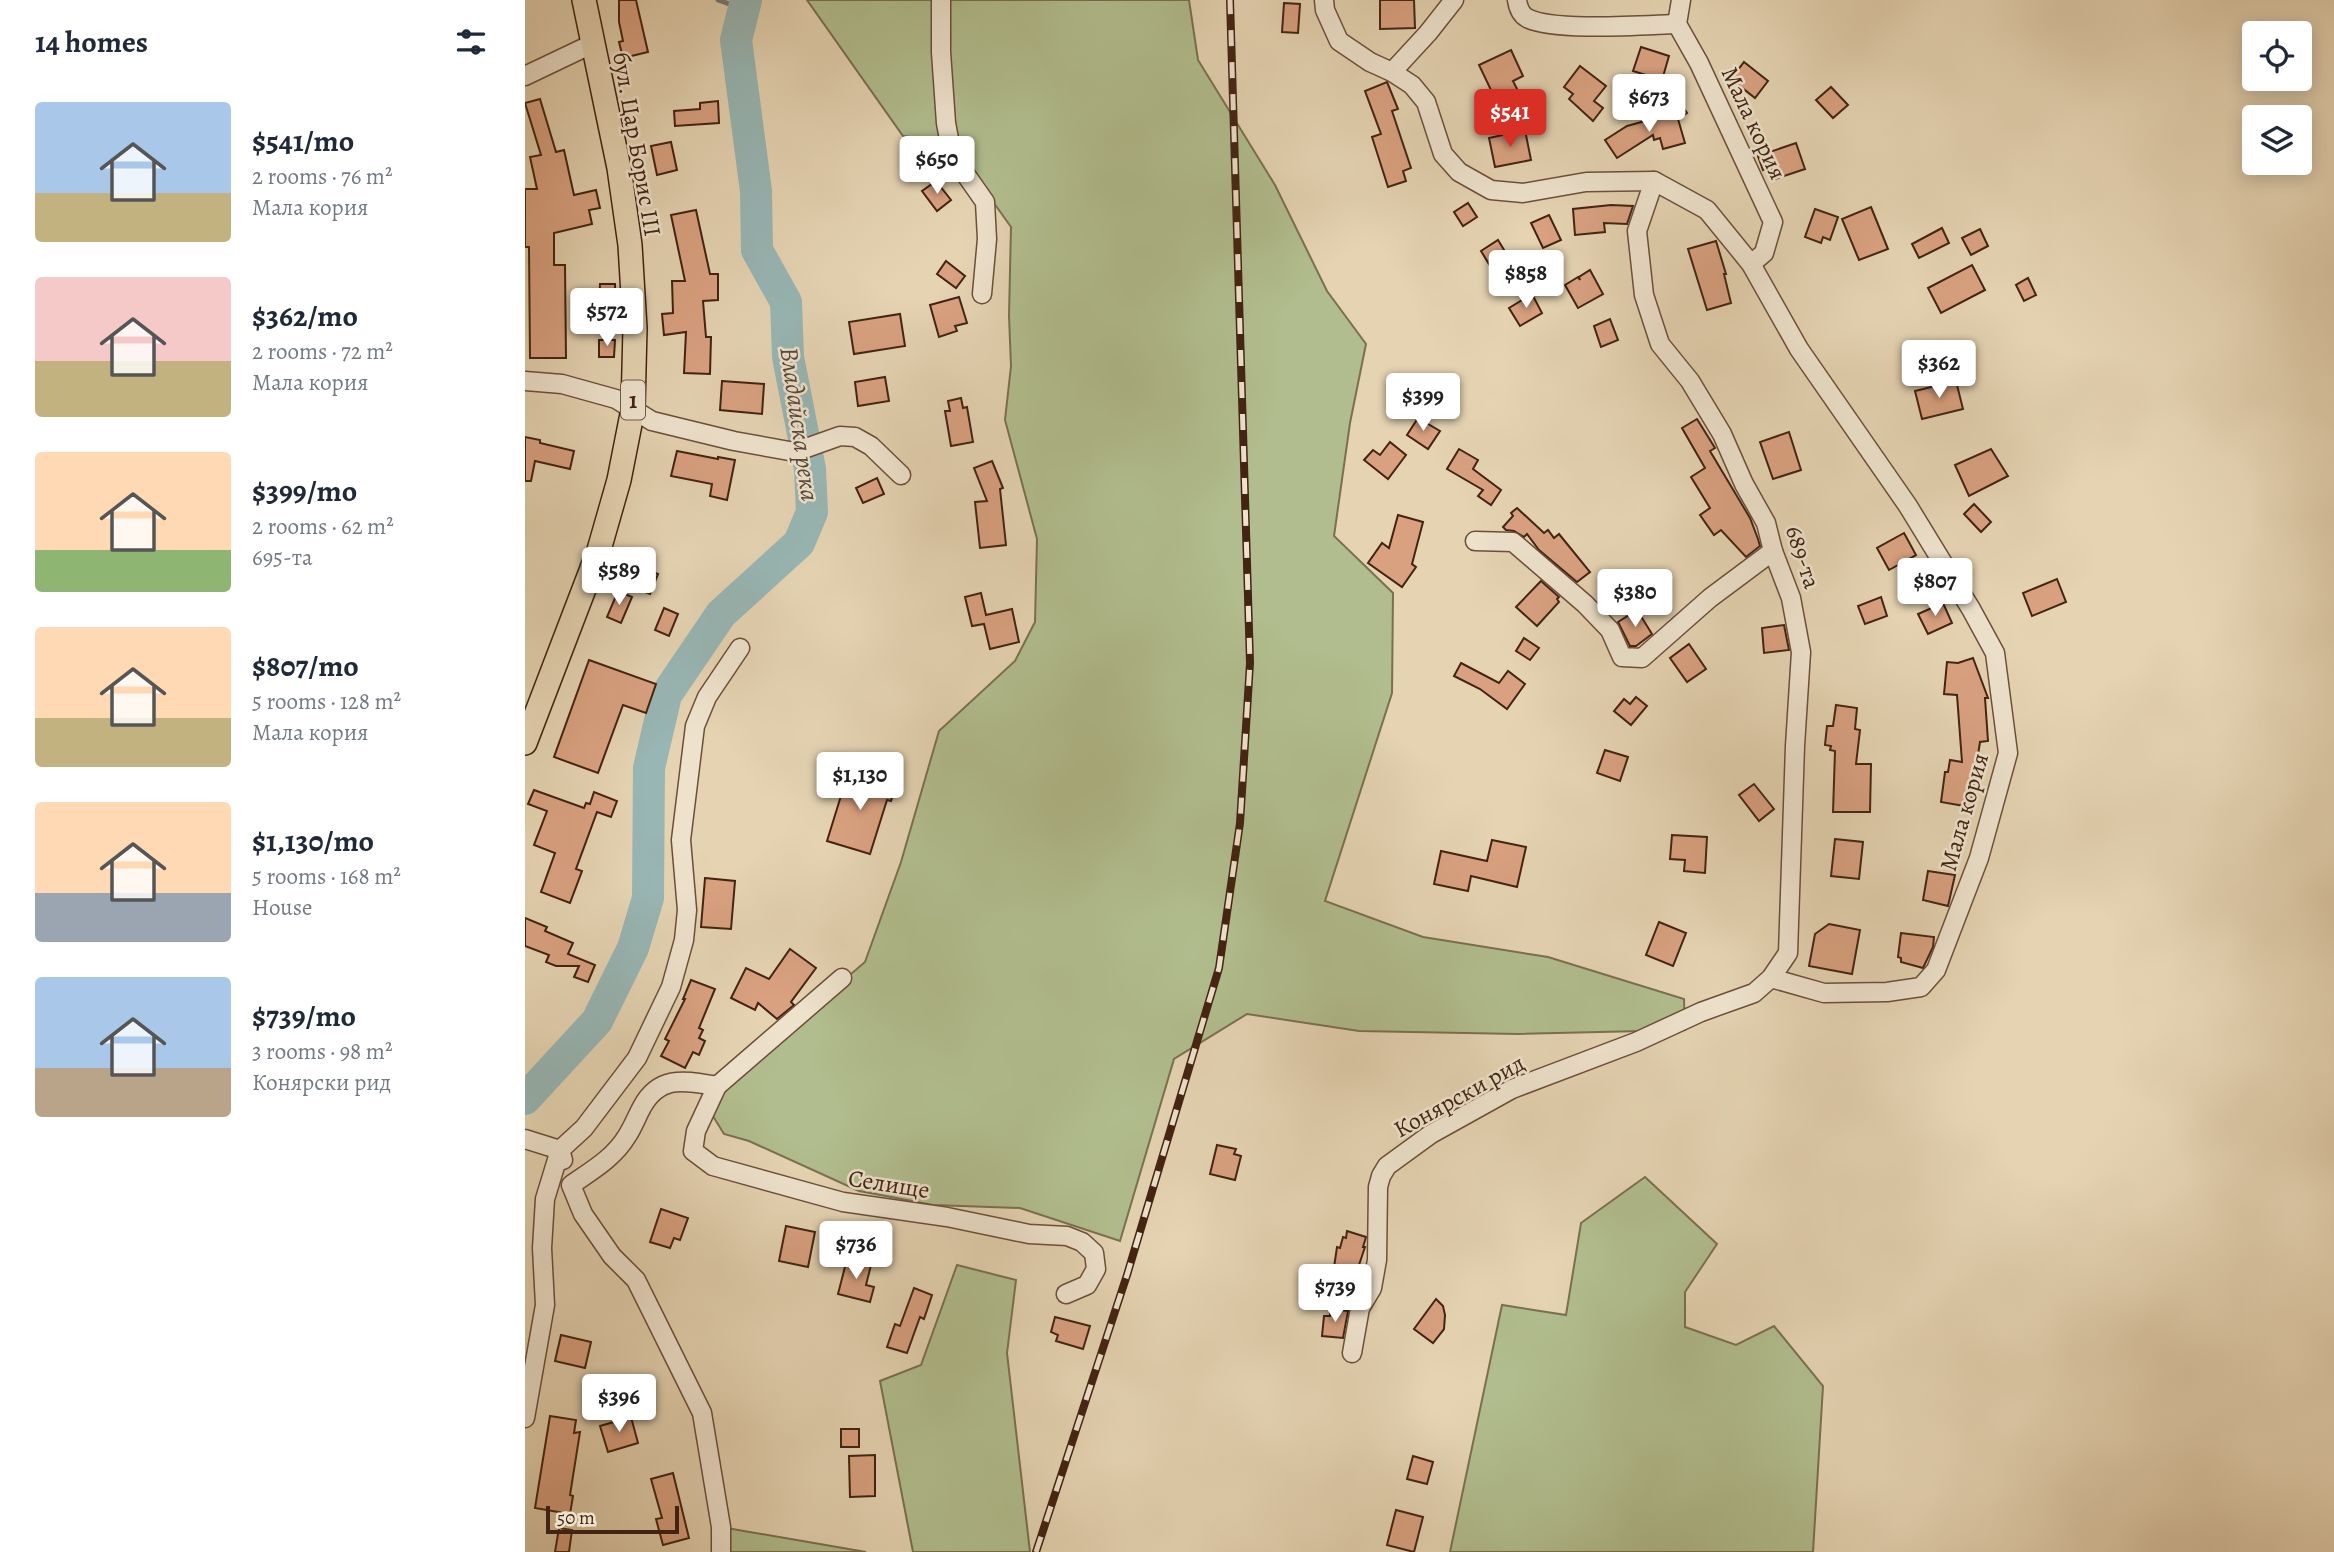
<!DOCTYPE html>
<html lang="en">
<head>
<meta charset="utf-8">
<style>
  body { margin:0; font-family:Alegreya,serif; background:#f2f2f3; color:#1f2937; height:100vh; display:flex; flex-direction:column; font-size:26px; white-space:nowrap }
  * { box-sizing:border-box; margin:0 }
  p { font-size:23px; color:#747a83 }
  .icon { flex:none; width:38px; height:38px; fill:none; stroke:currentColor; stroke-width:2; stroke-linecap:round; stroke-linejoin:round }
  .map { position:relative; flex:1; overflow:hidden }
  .side { display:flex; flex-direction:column; background:#fff; width:525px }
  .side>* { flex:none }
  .tools { position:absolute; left:1717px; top:21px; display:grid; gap:14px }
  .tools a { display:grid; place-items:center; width:70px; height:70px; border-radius:7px; background:#fff; box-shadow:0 4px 18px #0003; font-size:35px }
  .scale { position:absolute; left:21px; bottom:18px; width:133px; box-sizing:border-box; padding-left:7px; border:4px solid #432311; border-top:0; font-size:19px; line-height:24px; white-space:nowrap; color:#432311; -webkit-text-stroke:5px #eee2cd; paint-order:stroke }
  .price { position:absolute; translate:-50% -60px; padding:0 16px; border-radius:7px; background:#fff; color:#222; font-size:23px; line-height:46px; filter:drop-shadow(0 2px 4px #0008) }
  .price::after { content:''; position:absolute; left:50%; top:42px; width:21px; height:16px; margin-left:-10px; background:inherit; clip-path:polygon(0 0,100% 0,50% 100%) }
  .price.active { background:#d93025; color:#fff }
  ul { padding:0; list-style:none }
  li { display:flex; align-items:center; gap:21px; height:175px; padding:0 35px }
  li span { display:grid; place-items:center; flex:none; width:196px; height:140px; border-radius:7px; color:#555 }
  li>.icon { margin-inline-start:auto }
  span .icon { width:84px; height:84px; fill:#fffc; stroke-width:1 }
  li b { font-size:30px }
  h2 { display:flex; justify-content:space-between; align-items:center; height:84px; padding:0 35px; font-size:30px }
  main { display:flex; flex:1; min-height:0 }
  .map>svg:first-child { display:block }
  .green { fill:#b1bd8e; stroke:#7a7050; stroke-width:2 }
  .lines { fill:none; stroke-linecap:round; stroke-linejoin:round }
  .stream { stroke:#767b73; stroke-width:5 }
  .river { stroke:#98b6b4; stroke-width:32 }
  .building { fill:#d9a180; stroke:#432311; stroke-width:2 }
  .minor-casing { stroke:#6c4f39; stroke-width:21 }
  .major-casing { stroke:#432311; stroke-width:26 }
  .minor { stroke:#eee2cd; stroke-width:18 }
  .major { stroke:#e5d3b2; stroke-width:23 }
  .rail-casing { stroke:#432311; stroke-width:8 }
  .rail { stroke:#eee2cd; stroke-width:5; stroke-dasharray:16; stroke-linecap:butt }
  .labels { text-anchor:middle; stroke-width:5; stroke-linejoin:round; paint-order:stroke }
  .shield { fill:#eee2cd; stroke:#765c49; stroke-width:2 }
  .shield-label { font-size:23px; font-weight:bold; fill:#432311 }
  .street-label { font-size:24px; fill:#432311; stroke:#eee2cd }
  .water-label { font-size:26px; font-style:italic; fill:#58483a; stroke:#eee2cd }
</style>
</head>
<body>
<main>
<section class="side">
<h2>14 homes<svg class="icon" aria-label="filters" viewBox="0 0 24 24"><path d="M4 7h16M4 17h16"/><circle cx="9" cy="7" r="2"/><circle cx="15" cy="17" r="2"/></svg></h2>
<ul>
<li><span style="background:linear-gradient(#a9c7e8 65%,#c2b280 0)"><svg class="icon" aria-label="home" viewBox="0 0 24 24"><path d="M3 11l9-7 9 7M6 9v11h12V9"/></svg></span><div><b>$541/mo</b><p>2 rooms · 76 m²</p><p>Мала кория</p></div></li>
<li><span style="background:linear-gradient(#f6c9c9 60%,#c2b280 0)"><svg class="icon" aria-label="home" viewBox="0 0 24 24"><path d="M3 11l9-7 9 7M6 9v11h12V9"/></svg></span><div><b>$362/mo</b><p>2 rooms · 72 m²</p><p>Мала кория</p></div></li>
<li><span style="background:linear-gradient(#ffd9b3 70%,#8fb573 0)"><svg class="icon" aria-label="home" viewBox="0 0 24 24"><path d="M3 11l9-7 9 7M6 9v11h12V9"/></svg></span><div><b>$399/mo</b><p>2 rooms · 62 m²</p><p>695-та</p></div></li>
<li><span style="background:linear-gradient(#ffd9b3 65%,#c2b280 0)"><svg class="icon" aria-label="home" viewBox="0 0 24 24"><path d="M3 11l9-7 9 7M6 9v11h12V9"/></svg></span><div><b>$807/mo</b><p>5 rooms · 128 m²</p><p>Мала кория</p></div></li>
<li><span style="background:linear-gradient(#ffd9b3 65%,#9aa5b1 0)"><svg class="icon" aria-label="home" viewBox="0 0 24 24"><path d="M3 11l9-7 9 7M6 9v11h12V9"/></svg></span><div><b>$1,130/mo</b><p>5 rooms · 168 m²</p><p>House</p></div></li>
<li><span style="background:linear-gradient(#a9c7e8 65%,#b9a48a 0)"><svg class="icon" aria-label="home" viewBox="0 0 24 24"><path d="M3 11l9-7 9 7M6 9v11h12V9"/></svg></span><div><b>$739/mo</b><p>3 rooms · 98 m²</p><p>Конярски рид</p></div></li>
</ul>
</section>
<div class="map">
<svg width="1809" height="1552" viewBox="0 0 1809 1552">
  <rect width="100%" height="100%" fill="#e5d3b2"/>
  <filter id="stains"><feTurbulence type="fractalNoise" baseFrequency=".00286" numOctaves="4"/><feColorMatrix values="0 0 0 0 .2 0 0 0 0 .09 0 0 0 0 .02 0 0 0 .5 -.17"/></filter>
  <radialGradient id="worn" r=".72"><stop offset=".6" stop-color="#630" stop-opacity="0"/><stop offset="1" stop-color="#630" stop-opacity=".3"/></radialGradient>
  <g class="green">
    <polygon points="282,0 664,0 673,60 750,185 802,291 841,344 825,423 809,536 868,593 867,693 800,901 898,937 1023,957 1159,999 1160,1030 993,1034 834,1031 722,1014 649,1059 595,1241 495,1208 408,1205 334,1191 224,1141 199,1134 186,1113 199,1083 340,962 376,862 414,731 490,661 510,622 512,539 480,420 486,366 484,316 486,227 426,143 378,136"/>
    <polygon points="1120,1177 1192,1244 1160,1292 1160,1327 1211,1345 1249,1326 1298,1386 1288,1552 925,1552 977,1305 1041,1315 1056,1223"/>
    <polygon points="432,1265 491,1280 482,1353 505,1552 388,1552 355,1381 396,1365"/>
    <polygon points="196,1527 341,1552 196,1552"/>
  </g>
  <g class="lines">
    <polyline class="stream" points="193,0 219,9"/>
    <polyline class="river" points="0,1099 72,1021 108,948 123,898 124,768 141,695 196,614 274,543 287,512 285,469 263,357 261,302 232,250 231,191 211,40 221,0"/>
  </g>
  <g class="building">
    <polygon points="94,0 111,0 123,52 98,58 94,42 98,41 94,22"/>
    <polygon points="855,0 889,0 890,28 855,29"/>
    <polygon points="759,3 775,4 773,33 757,32"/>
    <polygon points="1116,47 1144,56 1137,80 1108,71"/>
    <polygon points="986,50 998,76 988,81 997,99 975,109 954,65"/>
    <polygon points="1219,62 1243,81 1230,98 1206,79"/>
    <polygon points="1055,66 1081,86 1069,101 1078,108 1068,121 1044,99 1048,94 1039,87"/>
    <polygon points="862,82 873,109 867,111 886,168 878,171 881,181 863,187 847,137 856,134 840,91"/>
    <polygon points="1306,87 1323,105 1308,118 1291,100"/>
    <polygon points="15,99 31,152 39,150 49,195 71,190 75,208 64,210 67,224 29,233 29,265 40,265 41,358 5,358 4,247 0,247 0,189 12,189 5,157 16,155 0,103"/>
    <polygon points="193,101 194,123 150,126 149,111 175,109 175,103"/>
    <polygon points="1160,110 1162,113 1153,119 1160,143 1138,149 1135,138 1129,140 1128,135 1092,158 1080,140 1102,126"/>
    <polygon points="1000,130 1006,160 970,167 964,138"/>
    <polygon points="146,142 152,170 132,175 126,146"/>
    <polygon points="1271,143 1280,169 1250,179 1246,166 1238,170 1233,156"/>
    <polygon points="411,181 426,200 412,211 397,191"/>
    <polygon points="943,203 952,217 938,226 929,212"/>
    <polygon points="1086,205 1108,206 1102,224 1079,223 1080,232 1050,235 1048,209"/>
    <polygon points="1346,207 1363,249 1334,260 1317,219"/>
    <polygon points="1290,209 1313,217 1305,240 1298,237 1296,243 1280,237"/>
    <polygon points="171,210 185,274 193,274 193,300 178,301 181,337 186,337 185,374 159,373 161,332 139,335 137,314 148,313 147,281 160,281 146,215"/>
    <polygon points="1024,215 1036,240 1018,248 1006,223"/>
    <polygon points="1417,228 1424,243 1394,258 1387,244"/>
    <polygon points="1455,229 1463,246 1446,255 1437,238"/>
    <polygon points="973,240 987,263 970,274 956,251"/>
    <polygon points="1191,241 1201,274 1199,274 1206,303 1182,310 1163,249"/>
    <polygon points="421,261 440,276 431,288 412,274"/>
    <polygon points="1447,265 1460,290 1416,313 1403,288"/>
    <polygon points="1065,270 1078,294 1053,308 1040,285 1053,277 1055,280 1054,277"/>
    <polygon points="1503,278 1511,295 1499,301 1491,285"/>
    <polygon points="75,284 90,284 90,307 74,306"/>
    <polygon points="1007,294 1017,313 995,326 984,308"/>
    <polygon points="434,297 442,323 430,326 432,331 414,337 405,305"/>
    <polygon points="375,314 380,346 329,354 324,322"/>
    <polygon points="1085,319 1093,340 1076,347 1069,326"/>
    <polygon points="74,340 90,340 89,357 74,357"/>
    <polygon points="360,377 364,401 333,406 330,382"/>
    <polygon points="197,381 239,384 237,414 195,410"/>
    <polygon points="1431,381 1438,409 1397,419 1390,391"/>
    <polygon points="436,398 438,408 442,407 448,442 426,446 420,411 425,411 423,401"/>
    <polygon points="893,418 915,431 903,449 882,435"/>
    <polygon points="1172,419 1190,448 1185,451 1225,518 1233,539 1235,546 1221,557 1196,530 1189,535 1175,515 1185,508 1166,477 1180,468 1157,428"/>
    <polygon points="1264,432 1276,470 1248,479 1235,442"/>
    <polygon points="0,437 15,440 15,443 49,451 45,469 10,461 6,481 0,481"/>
    <polygon points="865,442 881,455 863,479 839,460 848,450 855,455"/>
    <polygon points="934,449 953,460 948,469 976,490 966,505 953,496 958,490 922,469"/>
    <polygon points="1466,449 1483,476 1444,496 1430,465"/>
    <polygon points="152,451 193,459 193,457 210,460 202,500 185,496 187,484 146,476"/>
    <polygon points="467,461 478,488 475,489 481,545 455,548 450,502 462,501 449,468"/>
    <polygon points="352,478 359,494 338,503 331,488"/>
    <polygon points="1449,504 1466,522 1456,532 1439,514"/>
    <polygon points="992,508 1019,533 1023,530 1029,538 1034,534 1065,572 1052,582 1014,550 1002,534 999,537 989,531 981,530 978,527 988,516 986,513"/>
    <polygon points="873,515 898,522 887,564 891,567 877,587 843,563 857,543 864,548"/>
    <polygon points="1379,533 1391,555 1364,570 1352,548"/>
    <polygon points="118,568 133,574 125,594 110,588"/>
    <polygon points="1532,579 1541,602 1507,616 1498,593"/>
    <polygon points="1016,581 1034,597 1032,599 1034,602 1012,626 991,607"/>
    <polygon points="93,591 107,597 96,623 82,617"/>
    <polygon points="456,593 461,615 487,609 494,642 465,649 459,624 447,626 440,597"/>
    <polygon points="1356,597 1362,616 1340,624 1333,606"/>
    <polygon points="1418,603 1427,623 1403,634 1393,614"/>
    <polygon points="139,608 153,614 144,636 130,630"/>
    <polygon points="1112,610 1127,634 1111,646 1105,646 1093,622"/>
    <polygon points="1259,625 1264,650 1239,653 1237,628"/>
    <polygon points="999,638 1014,648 1005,660 991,651"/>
    <polygon points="1164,644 1181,669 1162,682 1145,658"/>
    <polygon points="1448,658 1463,698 1460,698 1463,741 1455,742 1445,807 1416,802 1420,772 1423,772 1425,760 1437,762 1432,695 1419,694 1422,662 1433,663"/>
    <polygon points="64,660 131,684 121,713 98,705 73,773 29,757"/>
    <polygon points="936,663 974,683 983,671 1000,684 982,709 955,689 929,676"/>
    <polygon points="1111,697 1122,706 1106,725 1089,711 1099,699 1105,704"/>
    <polygon points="1311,705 1332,708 1330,729 1335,730 1331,764 1346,764 1345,812 1308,812 1310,751 1305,750 1306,746 1300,745 1302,726 1308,726"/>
    <polygon points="1080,750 1103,757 1095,781 1072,773"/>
    <polygon points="324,770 371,785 366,801 362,800 345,854 302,841"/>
    <polygon points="1229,784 1249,809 1234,821 1214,795"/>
    <polygon points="9,790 59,808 61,803 65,804 69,792 92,801 86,817 72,812 51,869 57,871 45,903 16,892 30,853 9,845 22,811 3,804"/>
    <polygon points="1147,835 1182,837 1180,873 1159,871 1160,860 1145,859"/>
    <polygon points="1310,839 1338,842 1334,879 1306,876"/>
    <polygon points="967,840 1001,847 992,887 946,876 943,891 909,884 916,851 962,861"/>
    <polygon points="1403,871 1430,875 1423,906 1398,900"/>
    <polygon points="180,878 210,881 206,929 176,927"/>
    <polygon points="0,918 22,927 20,931 48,943 43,954 70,965 63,982 49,977 54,966 31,966 21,962 24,955 0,946"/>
    <polygon points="1134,922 1161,933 1148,966 1121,955"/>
    <polygon points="1304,924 1335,930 1327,974 1284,966 1290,934"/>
    <polygon points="1376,933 1409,937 1408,947 1398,968 1376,962 1376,958 1373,957"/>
    <polygon points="265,949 291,968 266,1002 269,1005 252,1019 233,1003 230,1010 206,998 221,968 244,979"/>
    <polygon points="166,980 190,989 174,1028 178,1030 174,1038 180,1041 174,1055 168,1052 160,1068 136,1056 144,1041 140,1039 160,999 158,999"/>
    <polygon points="692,1145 711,1149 709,1154 716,1156 710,1180 685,1174"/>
    <polygon points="136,1209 163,1218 155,1240 149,1238 145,1248 125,1242"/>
    <polygon points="261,1226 290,1232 283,1267 254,1261"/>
    <polygon points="822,1231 841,1237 838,1247 840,1247 829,1280 808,1274 812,1247 815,1248 818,1237 821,1238"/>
    <polygon points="322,1259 346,1265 341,1285 349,1287 345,1302 313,1294"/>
    <polygon points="389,1288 407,1295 399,1319 395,1317 382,1353 362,1347 370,1324 375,1326"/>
    <polygon points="911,1299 918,1306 920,1315 919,1329 908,1343 889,1329"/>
    <polygon points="805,1309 823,1311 818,1338 797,1336 799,1316 805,1316"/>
    <polygon points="530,1317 565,1326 558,1349 531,1341 533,1335 526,1332"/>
    <polygon points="36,1335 66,1342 60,1368 30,1361"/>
    <polygon points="25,1416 51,1420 49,1433 55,1432 45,1495 48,1496 45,1514 10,1508"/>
    <polygon points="106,1417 113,1443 83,1452 75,1426"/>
    <rect x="316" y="1429" width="18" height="18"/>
    <polygon points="350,1455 350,1496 325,1497 324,1456"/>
    <polygon points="888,1456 908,1462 902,1484 882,1479"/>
    <polygon points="148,1473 164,1538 138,1545 131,1519 137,1518 126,1479"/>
    <polygon points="871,1510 898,1517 889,1552 862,1545"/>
    <polygon points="34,1528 47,1530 44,1552 30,1552"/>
  </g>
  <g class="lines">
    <defs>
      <g id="minor">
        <polyline points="416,0 416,52 421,123 427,155 460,202 462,239 457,294"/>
        <polyline points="799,0 800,10 814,41 845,62 867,72 887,85 901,102 918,154 934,172 966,190 998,193 1061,182 1129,181 1182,210 1226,264 1274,349 1383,506 1446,609 1470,653 1483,753 1454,858 1411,970 1396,987 1362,992 1299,993 1246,978"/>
        <path d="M992 0C993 7 995 14 1002 18 1028 32 1120 25 1152 24"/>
        <polyline points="1156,0 1152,24 1174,63 1248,222 1239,253 1226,264"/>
        <polyline points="867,72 903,33 929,0"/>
        <polyline points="0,76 67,44"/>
        <polyline points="0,381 37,384 91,399 127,421 209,441 270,452 315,436 330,437 346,446 376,475"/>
        <polyline points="950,541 988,542 1060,604 1085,630 1097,657 1117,658 1185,598 1248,551"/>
        <polyline points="192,1086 171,1131 168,1151 188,1166 318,1202 422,1217 504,1234 542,1236 557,1242 569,1253 571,1269 562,1285 541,1294"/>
        <polyline points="0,1139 35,1150 38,1160"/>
        <polyline points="827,1353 835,1308 847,1288 852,1260 853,1187 856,1176 862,1166 906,1134 987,1089 1111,1042 1176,1012 1229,993 1246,978 1263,953 1270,746 1276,652 1266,598 1248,551 1241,523 1219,484 1197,434 1165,381 1135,344 1119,295 1112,231 1129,181"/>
        <polyline points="0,1418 20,1305 17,1248 20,1199 35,1150 59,1128 112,1058 146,987 159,940 162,910 156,840 170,726 182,697 215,648"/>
        <path d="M196 1552V1527L177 1413 111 1280 87 1256 58 1214 46 1185C66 1171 89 1158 102 1136 108 1127 112 1116 117 1107 135 1074 161 1081 192 1086L317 978"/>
      </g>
      <polyline id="major" points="0,743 74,550 94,480 108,409 110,328 105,245 94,168 59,0"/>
    </defs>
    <use href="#minor" class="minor-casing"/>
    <use href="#major" class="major-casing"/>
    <use href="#minor" class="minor"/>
    <use href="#major" class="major"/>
    <defs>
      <polyline id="rail" points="511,1552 602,1275 694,968 715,823 725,663 705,0"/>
    </defs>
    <use href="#rail" class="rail-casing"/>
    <use href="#rail" class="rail"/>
  </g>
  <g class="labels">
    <rect class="shield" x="96" y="380.5" width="24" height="39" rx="5"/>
    <g class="shield-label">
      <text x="108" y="408">1</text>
    </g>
    <g class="street-label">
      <text transform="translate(1229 123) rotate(65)" y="8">Мала кория</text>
      <text transform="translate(112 144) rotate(80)" y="8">бул. Цар Борис III</text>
      <text transform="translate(1278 557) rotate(72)" y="8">689-та</text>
      <text transform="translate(1439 812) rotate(-74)" y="8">Мала кория</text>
      <text transform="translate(934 1096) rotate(-29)" y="8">Конярски рид</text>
      <text transform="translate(364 1184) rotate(9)" y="8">Селище</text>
    </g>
    <g class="water-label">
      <text transform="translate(275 424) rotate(82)" y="9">Владайска река</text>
    </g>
  </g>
  <rect width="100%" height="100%" filter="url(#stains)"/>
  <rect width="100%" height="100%" fill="url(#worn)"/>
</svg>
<div class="tools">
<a><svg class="icon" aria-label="locate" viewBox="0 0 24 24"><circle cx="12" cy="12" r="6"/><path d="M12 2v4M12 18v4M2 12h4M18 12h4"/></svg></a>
<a><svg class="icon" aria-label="layers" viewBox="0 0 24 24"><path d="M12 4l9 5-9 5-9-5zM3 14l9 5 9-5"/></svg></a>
</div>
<div class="scale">50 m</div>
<b class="price" style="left:1124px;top:134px">$673</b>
<b class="price active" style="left:985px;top:149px">$541</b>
<b class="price" style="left:412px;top:196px">$650</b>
<b class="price" style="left:1001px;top:310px">$858</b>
<b class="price" style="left:82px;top:348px">$572</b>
<b class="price" style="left:1414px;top:400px">$362</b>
<b class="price" style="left:898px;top:433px">$399</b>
<b class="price" style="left:94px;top:607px">$589</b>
<b class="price" style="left:1410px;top:618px">$807</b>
<b class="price" style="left:1110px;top:629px">$380</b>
<b class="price" style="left:335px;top:812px">$1,130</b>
<b class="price" style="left:331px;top:1281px">$736</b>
<b class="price" style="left:810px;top:1324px">$739</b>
<b class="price" style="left:94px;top:1434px">$396</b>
</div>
</main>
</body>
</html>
